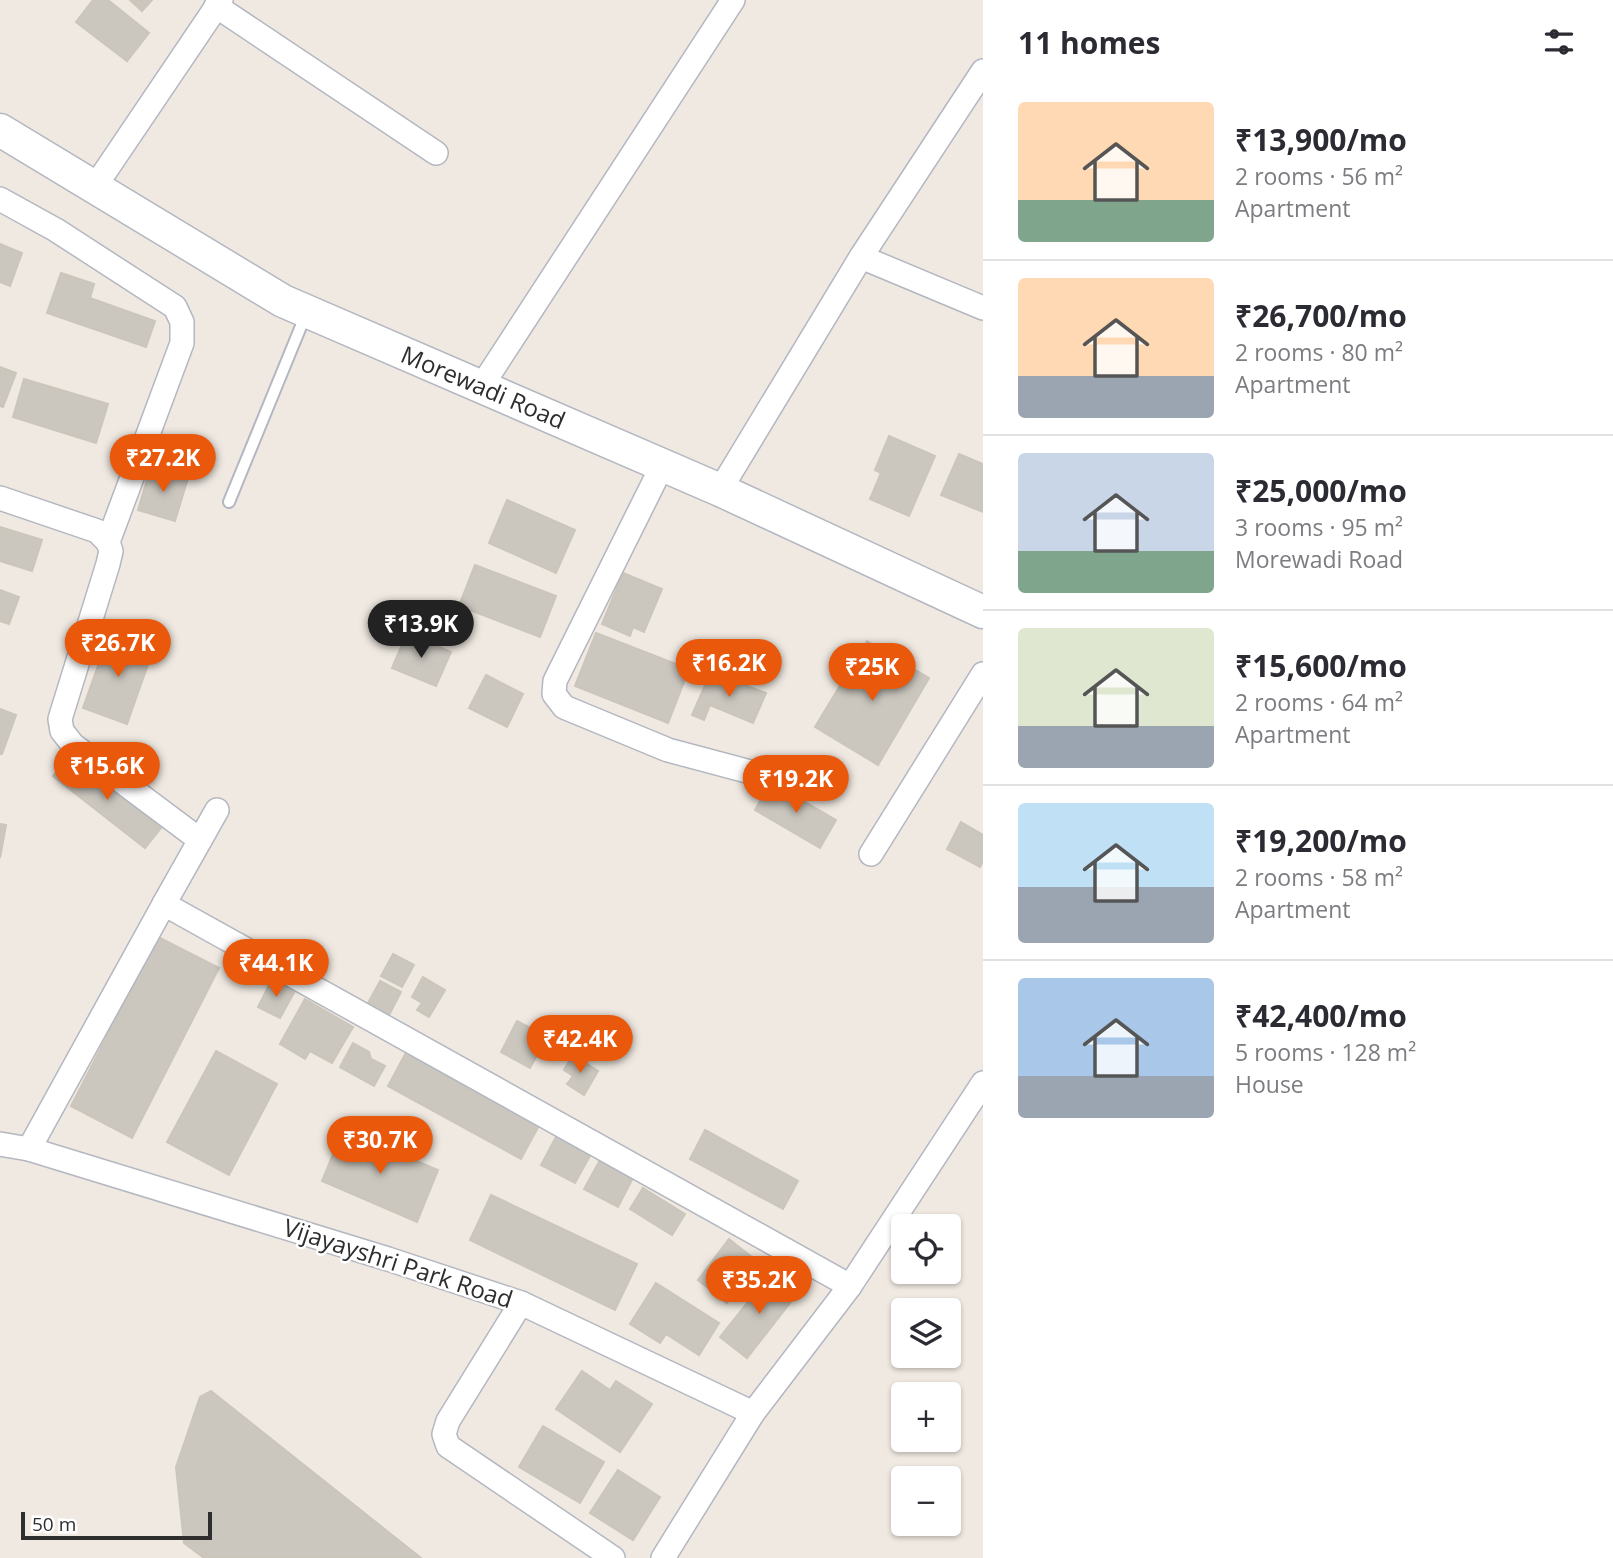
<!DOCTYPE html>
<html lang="en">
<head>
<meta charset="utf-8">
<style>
  body { margin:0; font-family:"Open Sans",sans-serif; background:#f7f7f7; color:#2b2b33; height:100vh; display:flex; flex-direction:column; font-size:26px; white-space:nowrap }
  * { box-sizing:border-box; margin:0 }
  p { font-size:23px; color:#7c7c81 }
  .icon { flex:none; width:38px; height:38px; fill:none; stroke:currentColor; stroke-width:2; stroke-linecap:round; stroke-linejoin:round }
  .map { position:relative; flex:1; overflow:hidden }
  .panel { display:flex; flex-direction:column; background:#fff; width:630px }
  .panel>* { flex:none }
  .tools { position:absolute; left:891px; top:1214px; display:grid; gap:14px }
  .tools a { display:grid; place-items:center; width:70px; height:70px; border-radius:7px; background:#fff; box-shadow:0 2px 5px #0004; font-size:35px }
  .scale { position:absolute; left:21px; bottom:18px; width:191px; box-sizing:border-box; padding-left:7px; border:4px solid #2e2e2e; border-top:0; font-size:19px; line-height:24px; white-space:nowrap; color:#2e2e2e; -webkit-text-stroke:5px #fff; paint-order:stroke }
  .price { position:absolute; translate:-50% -60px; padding:0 16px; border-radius:24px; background:#ea580c; color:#fff; font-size:23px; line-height:46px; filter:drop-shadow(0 2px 4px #0008) }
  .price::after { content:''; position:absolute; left:50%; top:42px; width:21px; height:16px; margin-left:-10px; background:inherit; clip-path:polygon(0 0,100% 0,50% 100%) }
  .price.active { background:#222; color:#fff }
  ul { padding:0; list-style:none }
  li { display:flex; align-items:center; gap:21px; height:175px; padding:0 35px }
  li+li { border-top:2px solid #e1e1e2 }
  li span { display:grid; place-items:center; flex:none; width:196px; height:140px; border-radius:7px; color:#555 }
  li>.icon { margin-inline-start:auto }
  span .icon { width:84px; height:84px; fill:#fffc; stroke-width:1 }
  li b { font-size:30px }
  h2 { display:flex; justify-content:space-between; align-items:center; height:84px; padding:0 35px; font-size:30px }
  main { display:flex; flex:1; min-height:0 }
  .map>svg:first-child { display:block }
  .building { fill:#cbc7bf; stroke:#cbc5ba; stroke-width:2 }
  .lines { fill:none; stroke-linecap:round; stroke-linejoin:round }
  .service-casing { stroke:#b4b7c1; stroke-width:14 }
  .minor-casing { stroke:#b4b7c1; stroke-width:26 }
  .secondary-casing { stroke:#b4b7c1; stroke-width:35 }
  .service { stroke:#fff; stroke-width:10 }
  .minor { stroke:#fff; stroke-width:23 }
  .secondary { stroke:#fff; stroke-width:32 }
  .labels { text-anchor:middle; stroke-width:5; stroke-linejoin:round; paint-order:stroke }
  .street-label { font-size:24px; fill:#2e2e2e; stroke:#fff }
</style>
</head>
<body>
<main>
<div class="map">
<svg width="983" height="1558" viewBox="0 0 983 1558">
  <rect width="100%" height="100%" fill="#efe9e1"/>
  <g class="building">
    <polygon points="93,0 108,0 149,33 127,61 76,22"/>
    <polygon points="130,0 152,0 142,11"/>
    <polygon points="0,244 22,253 10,286 0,282"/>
    <polygon points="61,273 94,284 90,298 155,321 146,347 47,313"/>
    <polygon points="0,367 16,373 3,407 0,406"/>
    <polygon points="24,379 108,404 96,443 13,417"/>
    <polygon points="889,436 935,456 909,516 870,499 881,473 875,470"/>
    <polygon points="959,454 983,464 983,512 941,495"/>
    <polygon points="151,466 188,478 175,521 138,510"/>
    <polygon points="507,500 575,530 556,573 489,543"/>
    <polygon points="0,527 42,540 32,571 0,561"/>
    <polygon points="475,565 556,596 540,637 459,606"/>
    <polygon points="623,573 662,589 644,632 633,627 630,636 602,624"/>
    <polygon points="0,590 19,597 9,624 0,621"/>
    <polygon points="407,633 451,652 436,686 392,668"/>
    <polygon points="596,633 689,669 668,723 575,686"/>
    <polygon points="109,635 153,650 127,724 83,708"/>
    <polygon points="867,641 929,678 878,765 815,727"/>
    <polygon points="710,674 739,687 740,683 766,693 753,723 710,705 704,720 692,715"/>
    <polygon points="486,675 523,694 507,727 469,708"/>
    <polygon points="0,709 16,715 2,754 0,754"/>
    <polygon points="69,755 161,828 145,848 53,776"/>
    <polygon points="771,782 836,820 820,848 755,810"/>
    <polygon points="961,822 983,835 983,861 980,867 947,849"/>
    <polygon points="0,824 6,825 0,858"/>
    <polygon points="158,937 219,968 132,1138 71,1106"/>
    <polygon points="393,954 414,965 402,987 381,976"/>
    <polygon points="423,977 445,990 429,1017 417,1010 422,1003 412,997"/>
    <polygon points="272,979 295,991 280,1018 258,1007"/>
    <polygon points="380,981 401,992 389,1015 368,1003"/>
    <polygon points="305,999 353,1027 332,1063 310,1051 305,1059 280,1044"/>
    <polygon points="517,1021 547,1037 530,1068 501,1052"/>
    <polygon points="353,1043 369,1052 371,1059 385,1066 374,1086 340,1067"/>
    <polygon points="409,1047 542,1120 521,1159 388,1086"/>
    <polygon points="216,1051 277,1084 229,1175 167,1142"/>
    <polygon points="573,1055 598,1071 584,1095 567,1084 573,1076 564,1070"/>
    <polygon points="343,1130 438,1170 417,1222 322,1181"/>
    <polygon points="705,1130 798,1181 783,1209 690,1159"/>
    <polygon points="557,1135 591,1154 575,1183 541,1165"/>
    <polygon points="600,1160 633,1178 618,1207 584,1189"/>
    <polygon points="643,1188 685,1214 672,1235 630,1209"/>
    <polygon points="491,1195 637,1264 615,1310 470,1240"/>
    <polygon points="729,1239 758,1262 727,1303 698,1280"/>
    <polygon points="771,1273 797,1294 747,1358 720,1337"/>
    <polygon points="656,1283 719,1323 699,1355 666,1334 660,1343 630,1324"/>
    <polygon points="582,1371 610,1390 616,1381 652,1404 620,1452 556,1409"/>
    <polygon points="211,1391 421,1558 204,1558 184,1543 176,1467 200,1397"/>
    <polygon points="543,1426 604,1462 580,1503 519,1467"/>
    <polygon points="618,1470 660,1497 633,1540 590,1513"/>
  </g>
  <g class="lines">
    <defs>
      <polyline id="service" points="229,502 306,314"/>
      <g id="minor">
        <polyline points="216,6 436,153"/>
        <polyline points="94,188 221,0"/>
        <polyline points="0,199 56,230 175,307 182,322 182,343 108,542 111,551 108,564 60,719 62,731 73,745 200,840"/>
        <polyline points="861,257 983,308"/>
        <polyline points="481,387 733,0"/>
        <polyline points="662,466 555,681 554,694 564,707 668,750 784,781"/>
        <polyline points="720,490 861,257 983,71"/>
        <polyline points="0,498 97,531 108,542"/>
        <polyline points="871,854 983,674"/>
        <polyline points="164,904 217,810"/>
        <polyline points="0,1144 29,1149 164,904 850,1286"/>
        <polyline points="29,1149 388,1259 521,1303 753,1413"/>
        <polyline points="521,1303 448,1421 444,1434 448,1446 613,1558"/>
        <polyline points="663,1558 753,1413 850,1286 983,1083"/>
      </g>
      <polyline id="secondary" points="0,130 283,301 720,490 983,612"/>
    </defs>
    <use href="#service" class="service-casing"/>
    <use href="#minor" class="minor-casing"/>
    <use href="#secondary" class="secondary-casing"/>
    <use href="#service" class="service"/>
    <use href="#minor" class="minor"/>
    <use href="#secondary" class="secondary"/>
  </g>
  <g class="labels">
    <g class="street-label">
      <text transform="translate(483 388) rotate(23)" y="8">Morewadi Road</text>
      <text transform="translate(398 1264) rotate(18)" y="8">Vijayayshri Park Road</text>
    </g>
  </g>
</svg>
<div class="tools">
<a><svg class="icon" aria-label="locate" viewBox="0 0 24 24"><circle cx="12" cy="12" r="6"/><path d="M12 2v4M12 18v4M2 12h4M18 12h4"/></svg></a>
<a><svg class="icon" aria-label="layers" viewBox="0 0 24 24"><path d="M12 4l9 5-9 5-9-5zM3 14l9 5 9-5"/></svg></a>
<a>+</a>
<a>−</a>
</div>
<div class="scale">50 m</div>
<b class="price" style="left:163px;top:494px">₹27.2K</b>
<b class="price active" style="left:421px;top:660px">₹13.9K</b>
<b class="price" style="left:118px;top:679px">₹26.7K</b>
<b class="price" style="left:729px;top:699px">₹16.2K</b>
<b class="price" style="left:872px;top:703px">₹25K</b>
<b class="price" style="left:107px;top:802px">₹15.6K</b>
<b class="price" style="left:796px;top:815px">₹19.2K</b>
<b class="price" style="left:276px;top:999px">₹44.1K</b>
<b class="price" style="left:580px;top:1075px">₹42.4K</b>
<b class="price" style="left:380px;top:1176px">₹30.7K</b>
<b class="price" style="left:759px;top:1316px">₹35.2K</b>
</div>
<section class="panel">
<h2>11 homes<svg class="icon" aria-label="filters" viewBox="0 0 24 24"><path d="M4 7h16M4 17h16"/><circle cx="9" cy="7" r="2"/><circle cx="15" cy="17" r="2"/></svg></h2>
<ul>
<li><span style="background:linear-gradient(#ffd9b3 70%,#7fa58c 0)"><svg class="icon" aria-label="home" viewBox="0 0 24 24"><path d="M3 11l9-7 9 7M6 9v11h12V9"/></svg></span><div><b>₹13,900/mo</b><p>2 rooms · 56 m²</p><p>Apartment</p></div></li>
<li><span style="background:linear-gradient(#ffd9b3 70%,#9aa5b1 0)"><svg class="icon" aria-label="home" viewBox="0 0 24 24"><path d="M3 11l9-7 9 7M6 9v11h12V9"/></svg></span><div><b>₹26,700/mo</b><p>2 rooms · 80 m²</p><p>Apartment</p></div></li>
<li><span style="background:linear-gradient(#c9d6e8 70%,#7fa58c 0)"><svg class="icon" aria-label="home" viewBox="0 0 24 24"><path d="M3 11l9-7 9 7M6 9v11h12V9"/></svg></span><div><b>₹25,000/mo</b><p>3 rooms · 95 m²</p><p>Morewadi Road</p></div></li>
<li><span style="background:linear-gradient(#dfe7d0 70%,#9aa5b1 0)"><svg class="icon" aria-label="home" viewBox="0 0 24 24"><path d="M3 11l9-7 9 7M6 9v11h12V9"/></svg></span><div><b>₹15,600/mo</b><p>2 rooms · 64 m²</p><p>Apartment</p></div></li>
<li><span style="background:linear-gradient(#bfe0f5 60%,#9aa5b1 0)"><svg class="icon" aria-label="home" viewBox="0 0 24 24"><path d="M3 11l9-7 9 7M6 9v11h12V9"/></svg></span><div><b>₹19,200/mo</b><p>2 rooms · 58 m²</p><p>Apartment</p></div></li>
<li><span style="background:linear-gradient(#a9c7e8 70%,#9aa5b1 0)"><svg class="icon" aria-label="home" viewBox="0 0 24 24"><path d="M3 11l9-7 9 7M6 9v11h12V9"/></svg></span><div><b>₹42,400/mo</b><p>5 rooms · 128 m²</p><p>House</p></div></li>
</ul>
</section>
</main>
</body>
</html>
